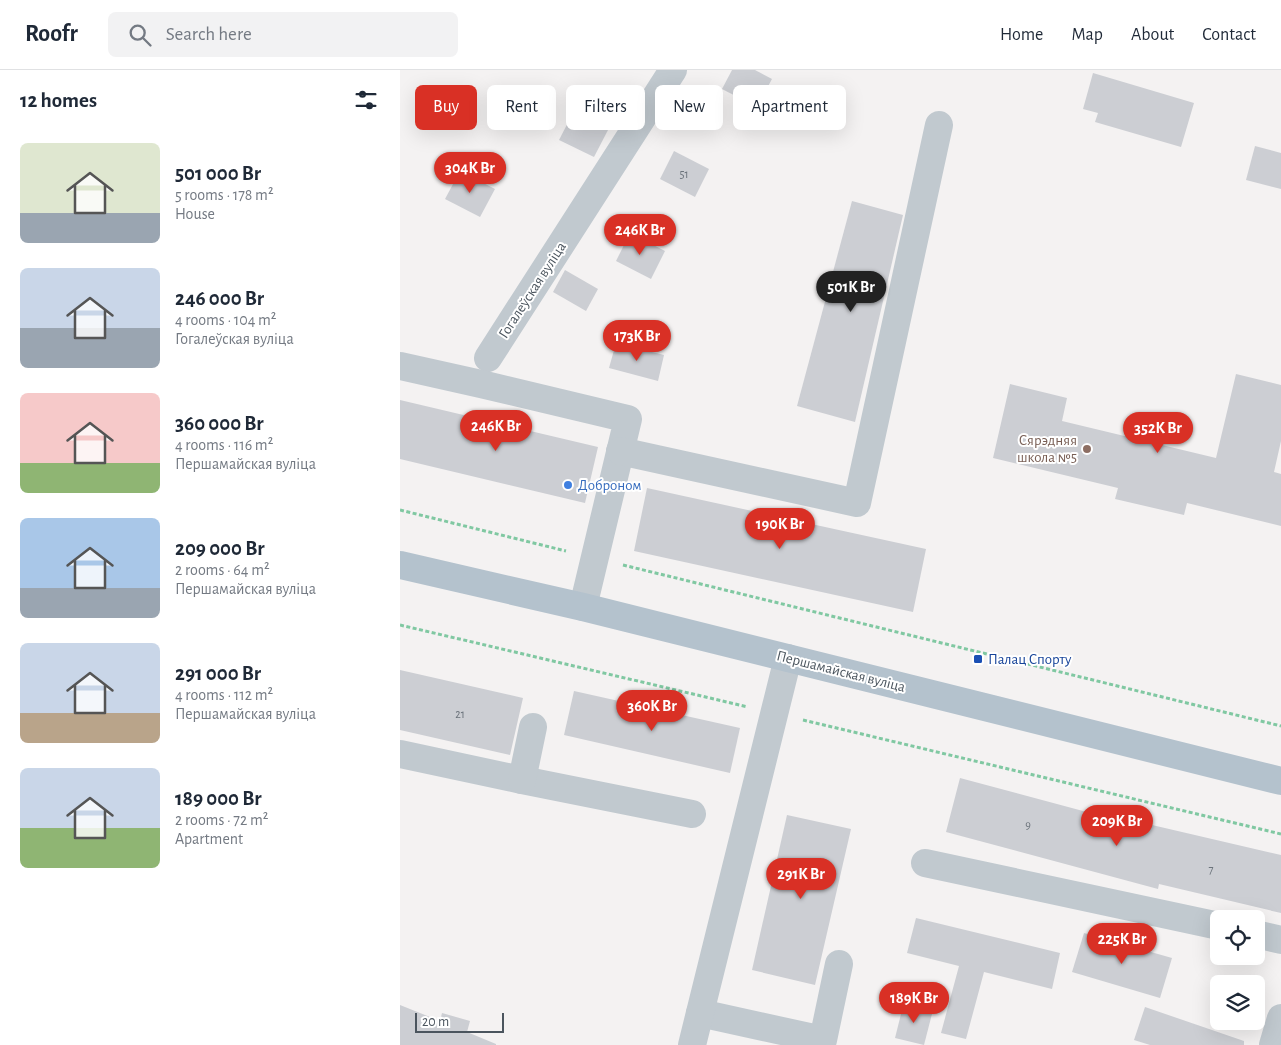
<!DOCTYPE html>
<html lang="en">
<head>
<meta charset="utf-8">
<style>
  body { margin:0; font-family:"Alegreya Sans",sans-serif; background:#f2f2f3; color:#1f2937; height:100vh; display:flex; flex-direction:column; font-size:19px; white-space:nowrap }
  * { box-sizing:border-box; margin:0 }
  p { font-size:16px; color:#747a83 }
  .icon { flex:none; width:28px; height:28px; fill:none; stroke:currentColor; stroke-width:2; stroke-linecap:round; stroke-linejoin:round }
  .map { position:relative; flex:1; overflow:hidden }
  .sheet { display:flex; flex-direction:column; background:#fff; width:400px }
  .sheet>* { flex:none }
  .hud { position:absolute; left:15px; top:15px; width:475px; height:45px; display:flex; gap:10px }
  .tools { position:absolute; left:810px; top:840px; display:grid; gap:10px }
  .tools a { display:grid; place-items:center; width:55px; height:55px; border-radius:8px; background:#fff; box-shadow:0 5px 20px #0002; font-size:25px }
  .scale { position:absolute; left:15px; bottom:12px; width:89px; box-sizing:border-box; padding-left:5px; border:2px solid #4b555e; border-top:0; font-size:14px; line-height:18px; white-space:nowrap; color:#4b555e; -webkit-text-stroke:4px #fff; paint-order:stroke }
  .price { position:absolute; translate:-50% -42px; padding:0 11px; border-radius:18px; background:#d93025; color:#fff; font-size:16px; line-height:32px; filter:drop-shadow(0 1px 2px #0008) }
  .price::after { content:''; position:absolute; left:50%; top:30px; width:15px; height:11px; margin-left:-8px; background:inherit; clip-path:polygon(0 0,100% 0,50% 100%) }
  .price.selected { background:#222; color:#fff }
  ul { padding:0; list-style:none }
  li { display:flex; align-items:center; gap:15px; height:125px; padding:0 20px }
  li span { display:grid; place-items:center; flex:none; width:140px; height:100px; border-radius:8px; color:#555 }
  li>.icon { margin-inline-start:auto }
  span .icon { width:60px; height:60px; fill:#fffc; stroke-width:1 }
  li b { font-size:21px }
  h2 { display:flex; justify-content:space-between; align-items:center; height:60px; padding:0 20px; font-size:21px }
  .chip { padding:0 18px; border-radius:8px; background:#fff; box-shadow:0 5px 20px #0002; font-size:18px; line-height:45px }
  .chip.selected { background:#d93025; color:#fff }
  header { display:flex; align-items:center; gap:30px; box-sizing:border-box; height:70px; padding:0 25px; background:#fff; border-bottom:1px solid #e0e1e3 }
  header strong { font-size:24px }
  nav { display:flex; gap:28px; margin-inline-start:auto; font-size:18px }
  .search { width:350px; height:45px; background:#f2f2f3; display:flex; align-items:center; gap:12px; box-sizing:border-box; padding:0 18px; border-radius:8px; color:#747a83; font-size:19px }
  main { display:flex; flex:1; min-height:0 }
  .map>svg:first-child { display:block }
  .building { fill:#ccced3 }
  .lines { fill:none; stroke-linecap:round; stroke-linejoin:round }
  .path { stroke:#80c8a2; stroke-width:3; stroke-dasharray:4 2.5; stroke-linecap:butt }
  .minor { stroke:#c1c9cf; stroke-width:28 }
  .major { stroke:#b4c2cd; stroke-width:28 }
  .education-dot { fill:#8d6e63; stroke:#fff; stroke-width:2 }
  .shop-dot { fill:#3f7fe0; stroke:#fff; stroke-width:2 }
  .transit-dot { fill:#1a4fb4; stroke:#fff; stroke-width:2 }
  .labels { text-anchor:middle; stroke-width:4; stroke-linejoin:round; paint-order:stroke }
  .number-label { font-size:12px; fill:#6b737b }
  .street-label { font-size:15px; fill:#4b555e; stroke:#fff }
  .education-label { font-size:15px; fill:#785e54; stroke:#fff; text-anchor:end }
  .shop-label { font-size:15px; fill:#366cbe; stroke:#fff; text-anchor:start }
  .transit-label { font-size:15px; fill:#164399; stroke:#fff; text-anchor:start }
</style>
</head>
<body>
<header>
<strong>Roofr</strong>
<div class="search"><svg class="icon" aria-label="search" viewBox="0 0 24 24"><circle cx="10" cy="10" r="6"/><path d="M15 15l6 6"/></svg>Search here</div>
<nav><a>Home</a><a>Map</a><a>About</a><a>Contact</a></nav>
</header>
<main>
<section class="sheet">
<h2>12 homes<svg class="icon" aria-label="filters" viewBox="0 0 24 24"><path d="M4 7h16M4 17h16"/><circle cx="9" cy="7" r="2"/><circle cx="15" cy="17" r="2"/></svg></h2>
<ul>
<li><span style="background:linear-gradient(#dfe7d0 70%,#9aa5b1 0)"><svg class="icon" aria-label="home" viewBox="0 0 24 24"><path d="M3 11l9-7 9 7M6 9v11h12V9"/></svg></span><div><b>501 000 Br</b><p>5 rooms · 178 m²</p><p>House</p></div></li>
<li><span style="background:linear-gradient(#c9d6e8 60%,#9aa5b1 0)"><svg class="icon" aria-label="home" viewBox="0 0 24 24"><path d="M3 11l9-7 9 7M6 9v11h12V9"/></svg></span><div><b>246 000 Br</b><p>4 rooms · 104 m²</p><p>Гогалеўская вуліца</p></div></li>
<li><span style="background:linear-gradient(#f6c9c9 70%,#8fb573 0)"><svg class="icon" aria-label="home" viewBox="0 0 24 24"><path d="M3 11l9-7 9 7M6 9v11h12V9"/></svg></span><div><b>360 000 Br</b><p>4 rooms · 116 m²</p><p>Першамайская вуліца</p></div></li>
<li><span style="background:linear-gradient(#a9c7e8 70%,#9aa5b1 0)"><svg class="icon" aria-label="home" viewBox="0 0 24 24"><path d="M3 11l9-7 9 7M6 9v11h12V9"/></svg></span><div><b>209 000 Br</b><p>2 rooms · 64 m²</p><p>Першамайская вуліца</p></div></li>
<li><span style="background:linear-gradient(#c9d6e8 70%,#b9a48a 0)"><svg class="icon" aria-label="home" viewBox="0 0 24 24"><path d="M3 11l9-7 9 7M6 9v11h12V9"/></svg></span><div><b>291 000 Br</b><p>4 rooms · 112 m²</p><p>Першамайская вуліца</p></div></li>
<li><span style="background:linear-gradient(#c9d6e8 60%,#8fb573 0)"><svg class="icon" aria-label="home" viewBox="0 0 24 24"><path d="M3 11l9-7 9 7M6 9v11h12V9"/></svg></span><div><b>189 000 Br</b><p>2 rooms · 72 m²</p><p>Apartment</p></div></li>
</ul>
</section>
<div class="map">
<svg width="881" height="975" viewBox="0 0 881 975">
  <rect width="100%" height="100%" fill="#f4f2f2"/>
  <g class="building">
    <polygon points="332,0 355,0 372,9 357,37 322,19"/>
    <polygon points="693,3 794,33 781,77 695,52 698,43 683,39"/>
    <polygon points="174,41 208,60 194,87 159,70"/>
    <polygon points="855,76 881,83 881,119 846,110"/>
    <polygon points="274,81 309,99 295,127 260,109"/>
    <polygon points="60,101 95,119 80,147 45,129"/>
    <polygon points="452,131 503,145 455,352 397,336"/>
    <polygon points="230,163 265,181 251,209 216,191"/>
    <polygon points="165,200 198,219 186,241 153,222"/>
    <polygon points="216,273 264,285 258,311 209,298"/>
    <polygon points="836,304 881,315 881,371 874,402 881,404 881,456 787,433 784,445 715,429 718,418 593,388 610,314 667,328 662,351 816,388"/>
    <polygon points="0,330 198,377 185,433 0,389"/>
    <polygon points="247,418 526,479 513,542 234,481"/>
    <polygon points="0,600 123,628 110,685 0,660"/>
    <polygon points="174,621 340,658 330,703 164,665"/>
    <polygon points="560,708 750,759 752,755 881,785 881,843 759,814 758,819 546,762"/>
    <polygon points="387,745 451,759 415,915 352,900"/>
    <polygon points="516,848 660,883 652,919 584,902 566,969 541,963 559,896 507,883"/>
    <polygon points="684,863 772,888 760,928 672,902"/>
    <polygon points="504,932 533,940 524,975 495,968"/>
    <polygon points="0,935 40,951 42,943 70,951 67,962 96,974 96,975 0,975"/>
    <polygon points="745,937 844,971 844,975 750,975 734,970"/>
  </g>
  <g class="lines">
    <g class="path">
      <polyline points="0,440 166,481"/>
      <polyline points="223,495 881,656"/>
      <polyline points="0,555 348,637"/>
      <polyline points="403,650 881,764"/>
    </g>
    <g class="minor">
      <polyline points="88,288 273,0"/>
      <polyline points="0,296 81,314 228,349 183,537"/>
      <polyline points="220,381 457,433 539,55"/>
      <polyline points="0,684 122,710 292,744"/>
      <polyline points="122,710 133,657"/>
      <polyline points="525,793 819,856"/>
      <polyline points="856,864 881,870"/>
      <polyline points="300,943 423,970 439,894"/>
      <polyline points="292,975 388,588"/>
      <polyline points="873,975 881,948"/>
    </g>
    <polyline class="major" points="0,495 183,537 881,711"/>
  </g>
  <circle class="education-dot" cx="687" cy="379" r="5"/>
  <circle class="shop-dot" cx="168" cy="415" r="5"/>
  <rect class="transit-dot" x="573" y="584" width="10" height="10" rx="2.5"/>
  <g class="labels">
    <g class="number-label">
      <text x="284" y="108">51</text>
      <text x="60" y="648">21</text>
      <text x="628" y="759">9</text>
      <text x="811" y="803">7</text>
    </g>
    <g class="street-label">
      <text transform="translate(132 220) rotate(-57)" y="5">Гогалеўская вуліца</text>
      <text transform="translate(441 601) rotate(14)" y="5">Першамайская вуліца</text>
    </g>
    <g class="education-label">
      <text x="677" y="375">Сярэдняя<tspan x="677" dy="17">школа №5</tspan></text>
    </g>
    <g class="shop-label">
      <text x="178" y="420">Доброном</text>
    </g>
    <g class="transit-label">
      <text x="588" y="594">Палац Спорту</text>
    </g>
  </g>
</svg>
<div class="tools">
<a><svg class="icon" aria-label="locate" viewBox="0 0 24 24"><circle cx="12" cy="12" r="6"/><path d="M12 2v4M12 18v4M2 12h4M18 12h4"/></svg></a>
<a><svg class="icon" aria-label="layers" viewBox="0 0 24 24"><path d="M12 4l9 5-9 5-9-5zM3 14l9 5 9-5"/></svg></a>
</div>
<div class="scale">20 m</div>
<b class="price" style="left:70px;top:124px">304K Br</b>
<b class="price" style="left:240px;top:186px">246K Br</b>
<b class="price selected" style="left:451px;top:243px">501K Br</b>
<b class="price" style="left:237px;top:292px">173K Br</b>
<b class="price" style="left:96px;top:382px">246K Br</b>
<b class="price" style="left:758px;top:384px">352K Br</b>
<b class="price" style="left:380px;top:480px">190K Br</b>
<b class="price" style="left:252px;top:662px">360K Br</b>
<b class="price" style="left:717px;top:777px">209K Br</b>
<b class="price" style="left:401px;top:830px">291K Br</b>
<b class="price" style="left:722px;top:895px">225K Br</b>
<b class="price" style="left:514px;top:954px">189K Br</b>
<div class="hud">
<a class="chip selected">Buy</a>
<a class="chip">Rent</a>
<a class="chip">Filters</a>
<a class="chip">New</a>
<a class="chip">Apartment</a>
</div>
</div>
</main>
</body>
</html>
